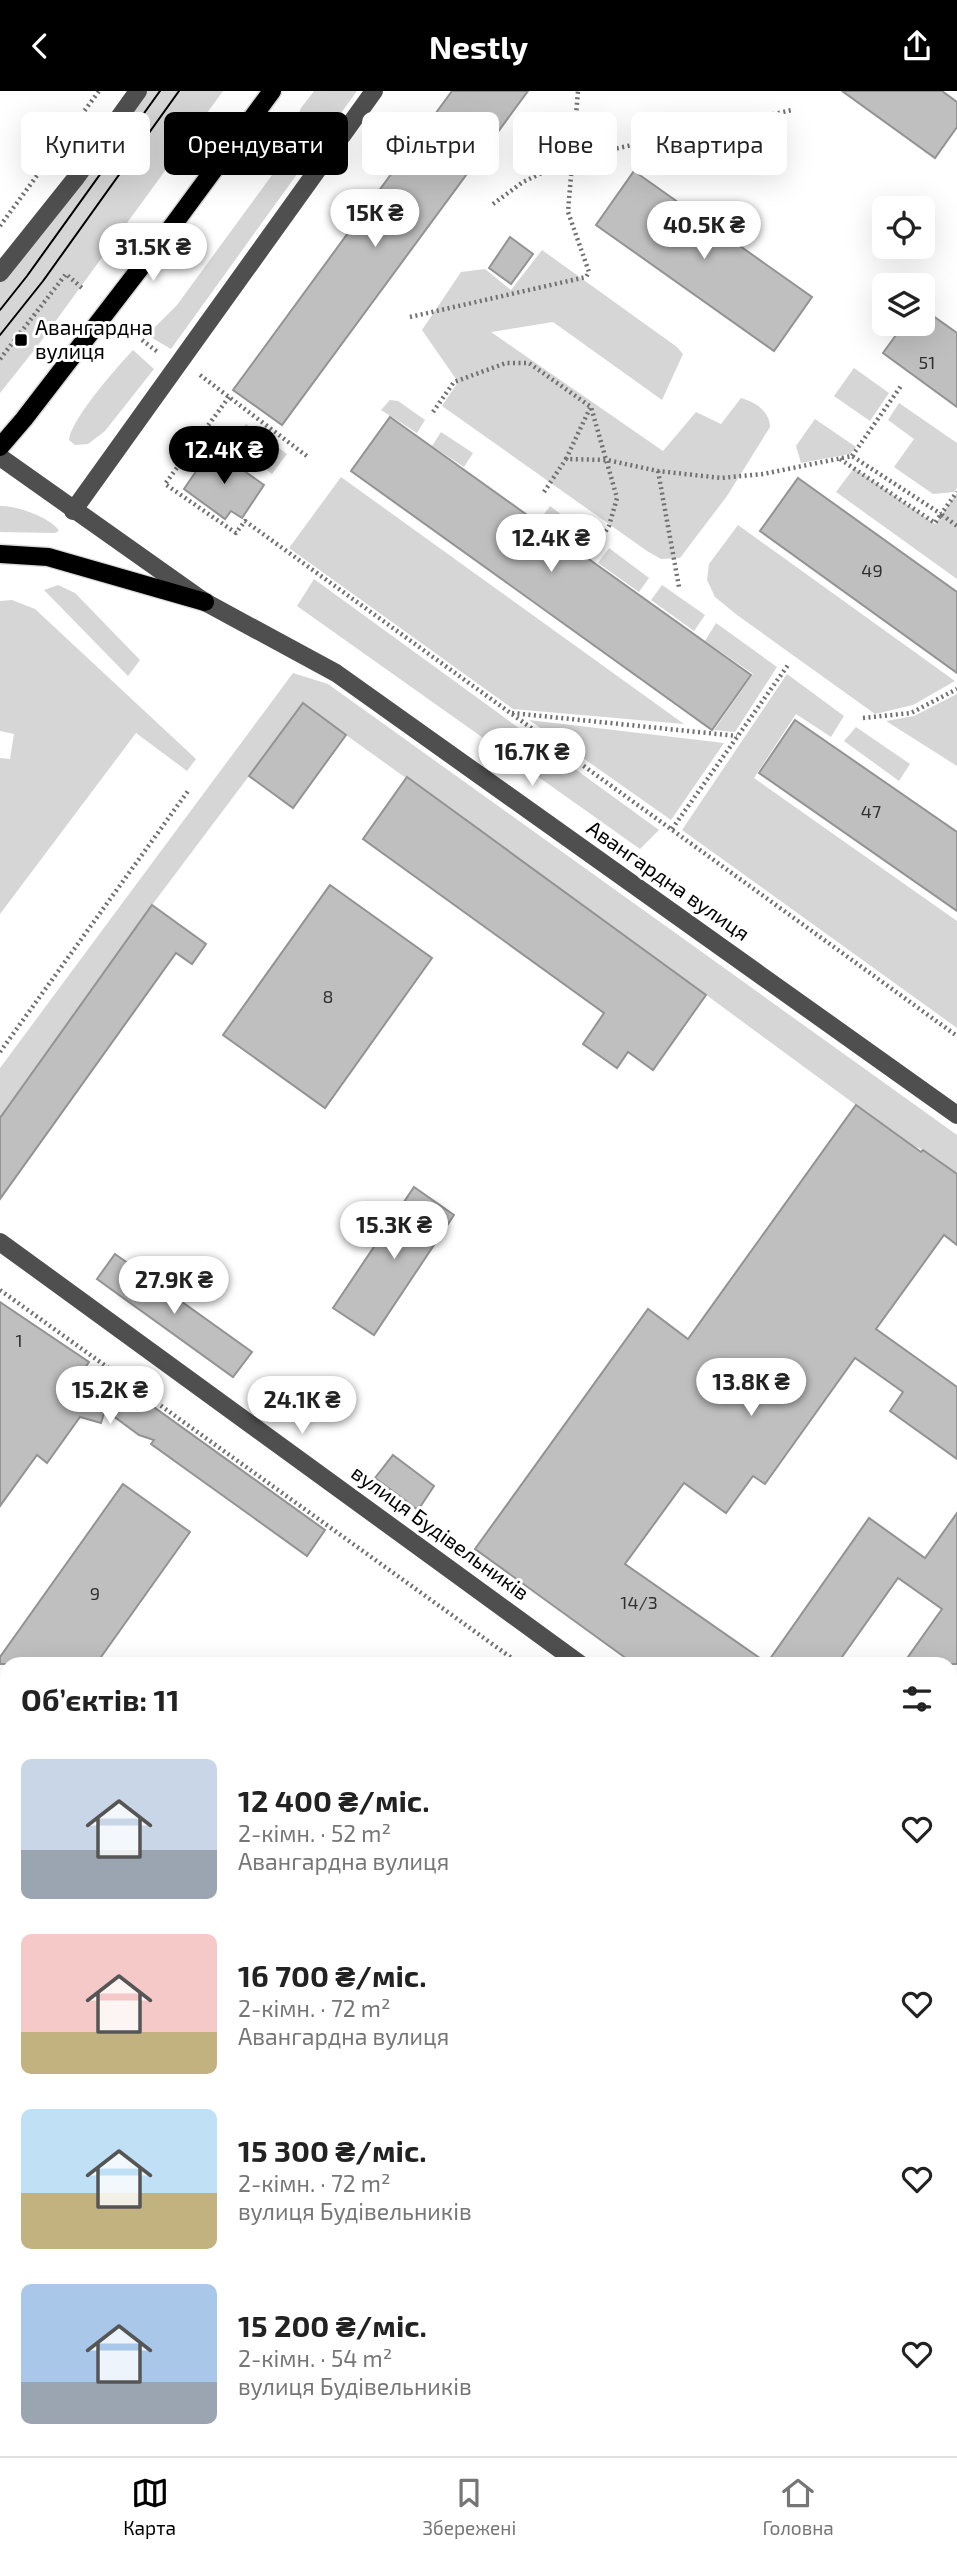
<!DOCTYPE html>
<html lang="uk">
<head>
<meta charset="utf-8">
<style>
  body { margin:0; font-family:"Exo 2",sans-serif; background:#f6f6f6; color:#222; height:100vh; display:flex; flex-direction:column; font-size:26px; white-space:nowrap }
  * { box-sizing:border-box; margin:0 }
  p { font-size:23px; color:#767676 }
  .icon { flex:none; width:38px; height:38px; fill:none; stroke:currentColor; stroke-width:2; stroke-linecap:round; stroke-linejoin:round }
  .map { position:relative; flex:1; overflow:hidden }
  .drawer { position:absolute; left:0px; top:1566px; width:957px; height:800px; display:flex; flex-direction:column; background:#fff; border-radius:21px 21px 0 0; box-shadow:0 7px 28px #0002 }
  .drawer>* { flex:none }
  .hud { position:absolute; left:21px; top:21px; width:915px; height:63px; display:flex; gap:14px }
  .fabs { position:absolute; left:872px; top:105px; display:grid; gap:14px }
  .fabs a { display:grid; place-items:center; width:63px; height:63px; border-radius:10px; background:#fff; box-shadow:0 7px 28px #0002; font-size:35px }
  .price { position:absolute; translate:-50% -60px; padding:0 16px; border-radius:24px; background:#fff; color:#222; font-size:23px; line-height:46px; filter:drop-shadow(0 2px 4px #0008) }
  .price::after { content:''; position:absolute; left:50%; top:42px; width:21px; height:16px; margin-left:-10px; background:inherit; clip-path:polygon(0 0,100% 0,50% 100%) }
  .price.active { background:#000; color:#fff }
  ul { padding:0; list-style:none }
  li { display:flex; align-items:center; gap:21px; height:175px; padding:0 21px }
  li span { display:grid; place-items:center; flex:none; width:196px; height:140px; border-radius:10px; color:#555 }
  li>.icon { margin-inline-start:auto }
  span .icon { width:84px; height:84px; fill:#fffc; stroke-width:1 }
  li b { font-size:30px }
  h2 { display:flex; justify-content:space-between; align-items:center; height:84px; padding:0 21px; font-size:30px }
  .pill { padding:0 24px; border-radius:10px; background:#fff; box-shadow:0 7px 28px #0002; font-size:24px; line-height:63px }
  .pill.active { background:#000; color:#fff }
  header { display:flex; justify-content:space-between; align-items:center; height:91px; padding:0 21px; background:#000; color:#fff; font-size:32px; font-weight:700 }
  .dock { display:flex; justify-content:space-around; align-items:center; height:98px; border-top:2px solid #e0e0e0; background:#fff; font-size:19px; color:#767676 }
  .dock a { display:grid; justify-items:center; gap:4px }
  .dock .active { color:#000 }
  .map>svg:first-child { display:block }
  .green { fill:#d6d6d6 }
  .building { fill:#bfbfbf; stroke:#939393; stroke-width:2 }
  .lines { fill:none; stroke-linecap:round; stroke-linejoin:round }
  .major-casing { stroke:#dbdbdb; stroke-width:21 }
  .path { stroke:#717171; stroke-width:4.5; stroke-dasharray:2 3.5; stroke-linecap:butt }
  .minor { stroke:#4f4f4f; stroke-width:18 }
  .major { stroke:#000; stroke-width:18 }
  .tram { stroke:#000; stroke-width:2 }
  .poi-dot { fill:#000; stroke:#fff; stroke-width:2.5 }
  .labels { text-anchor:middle; stroke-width:6; stroke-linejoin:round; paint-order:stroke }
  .number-label { font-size:18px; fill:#303030 }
  .poi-label { font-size:21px; fill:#000; stroke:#fff; text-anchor:start }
  .street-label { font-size:21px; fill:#000; stroke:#fff }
</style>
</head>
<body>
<header><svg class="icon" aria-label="back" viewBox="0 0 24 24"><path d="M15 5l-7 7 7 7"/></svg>Nestly<svg class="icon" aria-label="share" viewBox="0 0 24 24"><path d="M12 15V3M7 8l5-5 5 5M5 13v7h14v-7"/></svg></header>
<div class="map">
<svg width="957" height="2365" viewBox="0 0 957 2365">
  <rect width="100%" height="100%" fill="#fff"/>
  <g class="green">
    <polygon points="135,0 223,0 39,253 0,302 0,185"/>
    <polygon points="314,0 357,0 171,258 147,244 177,214 272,84 301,17"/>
    <path d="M542 159 677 256 683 263 662 309 553 231 491 241 663 360 696 321 721 333 741 307C755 311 770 320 770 336L727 405 680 467 661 468 647 460 442 315 458 291 422 239 461 181 485 178 511 199Z"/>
    <path d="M133 259 154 278 105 340 88 353 75 354 69 349C70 329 118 275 133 259Z"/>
    <polygon points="854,277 889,302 870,330 834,305"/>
    <polygon points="390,309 398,310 425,329 417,342 381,319"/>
    <polygon points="899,312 957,352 957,397 954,401 933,403 894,376 914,348 888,329"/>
    <polygon points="815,328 856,356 850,363 801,372 796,355"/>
    <polygon points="246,333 287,363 272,383 231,353"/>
    <polygon points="441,341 473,362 464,376 432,355"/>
    <polygon points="854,377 935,433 957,402 957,488 836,401"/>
    <polygon points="341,386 684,633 513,618 289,457"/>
    <path d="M0 415C15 414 52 427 59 440L55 442 0 441Z"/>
    <polygon points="550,415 595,449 586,460 541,427"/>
    <polygon points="738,434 955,590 913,614 875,623 737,524 715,506 707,489 709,473"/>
    <polygon points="609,457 649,487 639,501 598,472"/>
    <polygon points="314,488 659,739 640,758 297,515"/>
    <polygon points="58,494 75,502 140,569 128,585 44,499"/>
    <polygon points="662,494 705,524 694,540 651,509"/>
    <polygon points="12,509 35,518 196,668 187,680 136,642 0,823 0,667 10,668 14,643 0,640 0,510"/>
    <polygon points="716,532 777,576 735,641 714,639 753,583 705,550"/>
    <polygon points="293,582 328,593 957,1044 957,1083 923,1059 909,1053 611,834 346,644 249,685 152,814 0,1027 0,977"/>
    <polygon points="787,583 844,625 831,646 796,623 754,687 957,830 957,937 682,739"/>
    <polygon points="957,603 957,675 886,630 914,625"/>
    <polygon points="529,629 724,652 671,729"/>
    <polygon points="856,636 910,673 899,690 844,650"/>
    <polygon points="0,2224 7,2237 7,2345 0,2333"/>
    <polygon points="15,2359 76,2359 80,2365 18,2365"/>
  </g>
  <g class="building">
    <polygon points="452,0 528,0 282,334 233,299"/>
    <polygon points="842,0 942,0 957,11 957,36 935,67"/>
    <polygon points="634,80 812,206 774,260 596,134"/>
    <polygon points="510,146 533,163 511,193 489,177"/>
    <polygon points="922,217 957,242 957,316 883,262 904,233 922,233"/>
    <polygon points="390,326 751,584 712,639 351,380"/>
    <polygon points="212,357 264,394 242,427 231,420 225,428 184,398"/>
    <polygon points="798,387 957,501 957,582 760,440"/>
    <polygon points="303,612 346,644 293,717 249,685"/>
    <polygon points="795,629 957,741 957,820 759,682"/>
    <polygon points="407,686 706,904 653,979 628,961 617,977 583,953 604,922 363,748"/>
    <polygon points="330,794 432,867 325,1017 223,944"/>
    <polygon points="152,814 206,853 192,873 176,862 0,1108 0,1027"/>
    <polygon points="856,1014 921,1061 923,1059 957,1083 957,1154 944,1144 876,1238 957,1296 957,1368 890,1320 903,1301 855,1267 765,1393 753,1385 726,1422 684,1392 625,1473 767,1572 869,1427 925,1467 957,1422 957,1573 903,1573 942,1518 898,1487 837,1573 634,1573 475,1458 648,1218 688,1248"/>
    <polygon points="414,1096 454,1124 374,1244 333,1217"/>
    <polygon points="115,1163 252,1261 233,1286 97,1188"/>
    <polygon points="0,1211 89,1271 80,1284 130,1299 325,1439 307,1465 151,1353 154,1349 139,1344 105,1319 101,1332 80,1326 47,1372 37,1364 0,1415"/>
    <polygon points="393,1364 434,1395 418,1419 375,1387"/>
    <polygon points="123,1393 190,1441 96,1573 0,1573 0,1566"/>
  </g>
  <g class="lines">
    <defs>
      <g id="major">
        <polyline points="0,356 24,328 165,145 272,0"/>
        <polyline points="0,463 48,466 205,511"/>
      </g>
    </defs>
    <use href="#major" class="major-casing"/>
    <g class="path">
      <polyline points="493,113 523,91 573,67 792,19"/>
      <polyline points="0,135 99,0"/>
      <polyline points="410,226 586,186 589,181 568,121 578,0"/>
      <polyline points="142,249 159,262"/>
      <polyline points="0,268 66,183 82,197"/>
      <polyline points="200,284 308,366"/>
      <polyline points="229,306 165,393 236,442 245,430 957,945"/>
      <polyline points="433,321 454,291 506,272 529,272 591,316 617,407 609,435 604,443"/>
      <polyline points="852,365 901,295"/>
      <polyline points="566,368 590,317"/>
      <polyline points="840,368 935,432 941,423 957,435"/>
      <polyline points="658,380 679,496"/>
      <polyline points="544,401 566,368 607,369 658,380 721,387 763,383 852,365 941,423 957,401"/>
      <polyline points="512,622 737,645"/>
      <polyline points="863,627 911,622 957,598"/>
      <polyline points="672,738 788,574"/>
      <polyline points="0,961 188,700"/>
      <polyline points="0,1199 520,1573"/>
      <polyline points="0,2220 7,2232"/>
      <polyline points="79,2359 82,2365"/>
      <polyline points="185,2365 190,2359"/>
    </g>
    <g class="minor">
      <polyline points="0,182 75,88 138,0"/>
      <polyline points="0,366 205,511 336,582 957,1024"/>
      <polyline points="73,420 374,0"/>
      <polyline points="0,1151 580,1573"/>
      <polyline points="950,1840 957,1845"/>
      <polyline points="240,2365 245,2359"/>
    </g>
    <use href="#major" class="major"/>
    <g class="tram">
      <polyline points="0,219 27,185 160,0"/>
      <polyline points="0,244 43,190 179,0"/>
      <polyline points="0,2266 7,2278"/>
      <polyline points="0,2298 7,2311"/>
      <polyline points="34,2359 38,2365"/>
      <polyline points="52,2359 55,2365"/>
    </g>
  </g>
  <rect class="poi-dot" x="14" y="242" width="14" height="14" rx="3.5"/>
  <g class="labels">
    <g class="number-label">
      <text x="927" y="278">51</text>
      <text x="872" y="486">49</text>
      <text x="871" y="727">47</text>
      <text x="328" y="912">8</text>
      <text x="19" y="1256">1</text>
      <text x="95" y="1509">9</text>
      <text x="639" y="1518">14/3</text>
    </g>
    <g class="poi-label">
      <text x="35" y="244">Авангардна<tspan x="35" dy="24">вулиця</tspan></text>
    </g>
    <g class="street-label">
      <text transform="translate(668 790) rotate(35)" y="7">Авангардна вулиця</text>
      <text transform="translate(440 1442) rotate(36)" y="7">вулиця Будівельників</text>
    </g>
  </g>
</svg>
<div class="fabs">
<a><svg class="icon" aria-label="locate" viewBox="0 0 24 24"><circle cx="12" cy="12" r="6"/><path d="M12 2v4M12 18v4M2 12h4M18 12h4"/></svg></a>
<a><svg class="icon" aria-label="layers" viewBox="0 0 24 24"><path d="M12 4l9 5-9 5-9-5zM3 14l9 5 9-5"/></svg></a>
</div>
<b class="price" style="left:375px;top:158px">15K ₴</b>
<b class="price" style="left:704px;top:170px">40.5K ₴</b>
<b class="price" style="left:153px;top:192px">31.5K ₴</b>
<b class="price active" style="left:224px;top:395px">12.4K ₴</b>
<b class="price" style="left:551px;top:483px">12.4K ₴</b>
<b class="price" style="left:532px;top:697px">16.7K ₴</b>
<b class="price" style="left:394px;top:1170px">15.3K ₴</b>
<b class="price" style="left:174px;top:1225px">27.9K ₴</b>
<b class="price" style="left:751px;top:1327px">13.8K ₴</b>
<b class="price" style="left:110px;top:1335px">15.2K ₴</b>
<b class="price" style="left:302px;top:1345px">24.1K ₴</b>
<div class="hud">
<a class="pill">Купити</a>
<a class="pill active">Орендувати</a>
<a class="pill">Фільтри</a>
<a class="pill">Нове</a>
<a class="pill">Квартира</a>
</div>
<section class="drawer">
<h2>Об’єктів: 11<svg class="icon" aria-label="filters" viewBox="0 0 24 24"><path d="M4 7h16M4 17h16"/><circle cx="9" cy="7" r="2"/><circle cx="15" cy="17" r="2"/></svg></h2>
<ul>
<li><span style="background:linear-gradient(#c9d6e8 65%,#9aa5b1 0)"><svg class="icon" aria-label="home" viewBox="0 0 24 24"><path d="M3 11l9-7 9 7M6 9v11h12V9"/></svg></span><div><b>12 400 ₴/міс.</b><p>2-кімн. · 52 m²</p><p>Авангардна вулиця</p></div><svg class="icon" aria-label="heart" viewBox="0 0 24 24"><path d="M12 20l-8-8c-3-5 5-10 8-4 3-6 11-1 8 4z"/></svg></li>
<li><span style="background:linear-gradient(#f6c9c9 70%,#c2b280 0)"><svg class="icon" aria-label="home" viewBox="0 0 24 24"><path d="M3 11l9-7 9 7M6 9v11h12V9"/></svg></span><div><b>16 700 ₴/міс.</b><p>2-кімн. · 72 m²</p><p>Авангардна вулиця</p></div><svg class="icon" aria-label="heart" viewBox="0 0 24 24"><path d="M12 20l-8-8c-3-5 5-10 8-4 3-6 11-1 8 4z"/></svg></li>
<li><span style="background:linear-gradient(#bfe0f5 60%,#c2b280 0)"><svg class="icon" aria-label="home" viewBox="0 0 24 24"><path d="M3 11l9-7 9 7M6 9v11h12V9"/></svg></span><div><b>15 300 ₴/міс.</b><p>2-кімн. · 72 m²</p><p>вулиця Будівельників</p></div><svg class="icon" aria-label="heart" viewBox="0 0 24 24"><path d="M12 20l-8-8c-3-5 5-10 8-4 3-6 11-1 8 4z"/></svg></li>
<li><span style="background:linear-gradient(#a9c7e8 70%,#9aa5b1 0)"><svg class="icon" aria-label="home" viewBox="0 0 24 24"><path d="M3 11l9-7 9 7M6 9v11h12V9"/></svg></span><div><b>15 200 ₴/міс.</b><p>2-кімн. · 54 m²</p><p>вулиця Будівельників</p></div><svg class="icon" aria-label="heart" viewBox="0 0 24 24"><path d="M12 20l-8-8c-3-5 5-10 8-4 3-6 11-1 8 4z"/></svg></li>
</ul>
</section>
</div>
<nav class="dock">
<a class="active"><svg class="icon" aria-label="map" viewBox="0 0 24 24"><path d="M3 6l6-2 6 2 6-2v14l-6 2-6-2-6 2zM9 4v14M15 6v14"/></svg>Карта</a>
<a><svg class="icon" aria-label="saved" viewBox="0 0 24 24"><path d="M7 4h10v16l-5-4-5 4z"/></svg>Збережені</a>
<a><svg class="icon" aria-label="home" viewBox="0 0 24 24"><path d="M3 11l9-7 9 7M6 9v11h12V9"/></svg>Головна</a>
</nav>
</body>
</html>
